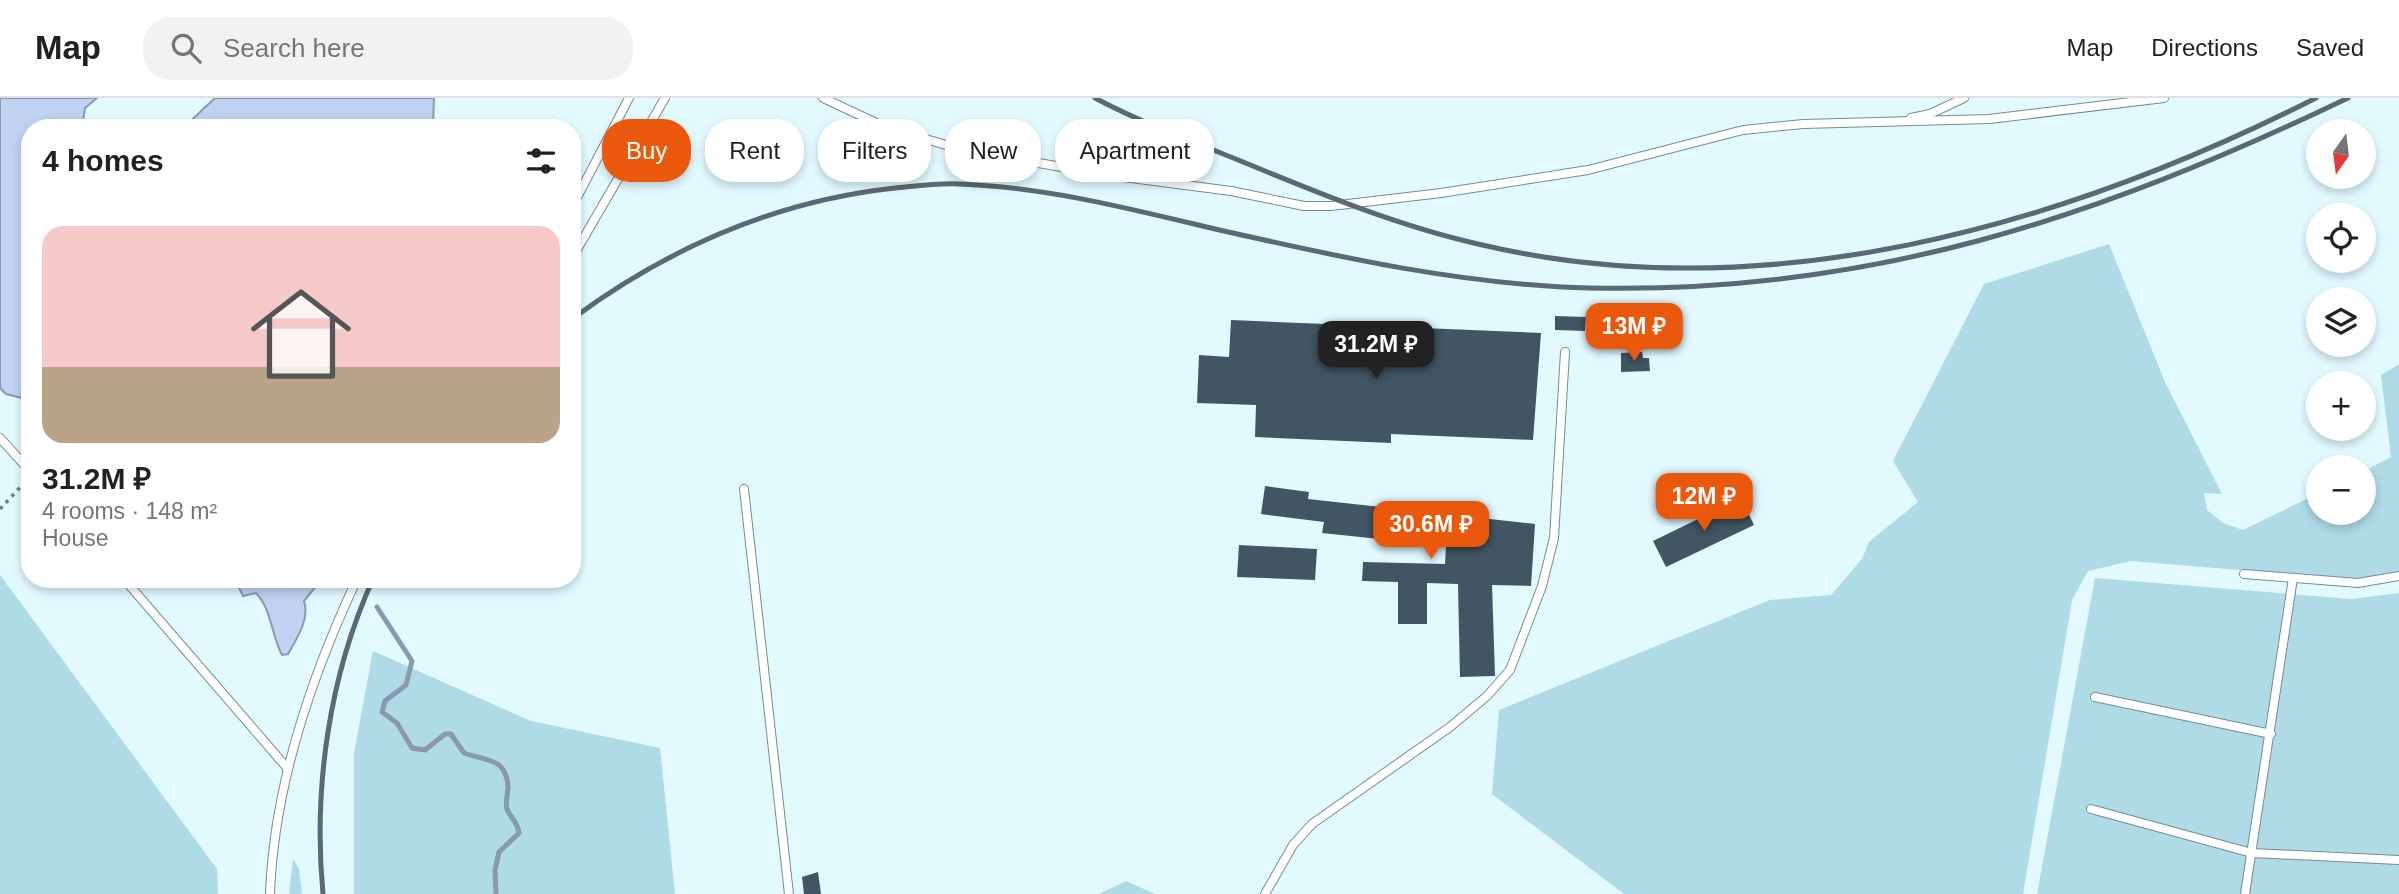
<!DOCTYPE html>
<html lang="en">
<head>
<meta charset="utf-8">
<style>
  body { margin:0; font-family:Helvetica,sans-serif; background:#f2f2f2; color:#202124; height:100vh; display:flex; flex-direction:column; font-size:26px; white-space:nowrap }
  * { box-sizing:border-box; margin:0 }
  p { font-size:23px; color:#757577 }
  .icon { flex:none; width:38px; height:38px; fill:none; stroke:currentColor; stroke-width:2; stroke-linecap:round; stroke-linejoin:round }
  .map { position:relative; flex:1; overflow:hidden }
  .drawer { position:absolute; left:21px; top:21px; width:560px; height:469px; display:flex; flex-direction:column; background:#fff; border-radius:28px; box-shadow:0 4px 10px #0003 }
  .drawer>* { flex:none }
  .banner { position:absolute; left:602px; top:21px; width:665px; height:63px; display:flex; gap:14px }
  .needle { width:46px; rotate:194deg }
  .buttons { position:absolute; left:2306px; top:21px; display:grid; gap:14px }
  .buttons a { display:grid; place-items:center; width:70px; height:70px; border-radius:50%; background:#fff; box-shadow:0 4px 10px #0003; font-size:35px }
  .price { position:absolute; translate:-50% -60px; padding:0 16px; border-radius:14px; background:#ea580c; color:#fff; font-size:23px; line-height:46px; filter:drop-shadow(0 2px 4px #0008) }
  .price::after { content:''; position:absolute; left:50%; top:42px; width:21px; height:16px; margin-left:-10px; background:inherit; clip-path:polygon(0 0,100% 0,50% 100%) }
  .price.selected { background:#222; color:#fff }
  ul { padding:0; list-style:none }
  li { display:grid; align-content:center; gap:14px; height:371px; padding:0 21px }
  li+li { border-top:2px solid #e0e0e0 }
  li span { display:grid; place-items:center; height:217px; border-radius:21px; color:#555 }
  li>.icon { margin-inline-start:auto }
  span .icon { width:126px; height:126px; fill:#fffc; stroke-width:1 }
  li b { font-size:30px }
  h2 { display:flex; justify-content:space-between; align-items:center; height:84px; padding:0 21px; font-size:30px }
  .pill { padding:0 24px; border-radius:28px; background:#fff; box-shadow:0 4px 10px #0003; font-size:24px; line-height:63px }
  .pill.selected { background:#ea580c; color:#fff }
  header { display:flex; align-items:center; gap:42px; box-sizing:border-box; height:98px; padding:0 35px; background:#fff; border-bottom:2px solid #e0e0e0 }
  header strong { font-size:33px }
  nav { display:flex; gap:38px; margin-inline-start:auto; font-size:24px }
  .search { width:490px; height:63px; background:#f2f2f2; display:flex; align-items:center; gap:18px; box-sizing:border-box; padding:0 24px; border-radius:28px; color:#757577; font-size:26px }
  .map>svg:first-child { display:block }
  .green { fill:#aedbe6 }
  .water { fill:#c0d1f2; stroke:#8999b1; stroke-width:2 }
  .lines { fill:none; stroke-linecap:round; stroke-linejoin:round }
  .stream { stroke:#8999b1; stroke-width:5 }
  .building { fill:#415563 }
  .lane-casing { stroke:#718d94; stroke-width:10 }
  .path { stroke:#6f8185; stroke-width:3.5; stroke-dasharray:3.5 5; stroke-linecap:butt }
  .lane { stroke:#fff; stroke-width:8 }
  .rail { stroke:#5a6a6e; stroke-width:5 }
</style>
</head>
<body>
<header>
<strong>Map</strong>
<div class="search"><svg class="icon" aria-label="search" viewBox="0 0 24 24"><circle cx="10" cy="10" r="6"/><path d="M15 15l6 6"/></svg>Search here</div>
<nav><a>Map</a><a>Directions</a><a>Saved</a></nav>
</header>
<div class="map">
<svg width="2399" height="796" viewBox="0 0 2399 796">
  <rect width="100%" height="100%" fill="#e1f9ff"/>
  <g class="green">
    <polygon points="2109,146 2165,284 2222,396 2204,395 2207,412 2223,425 2243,432 2319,395 2319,415 2364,415 2364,373 2391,359 2381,277 2399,266 2399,476 2373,483 2131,463 2088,473 2072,502 2023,796 1624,796 1492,696 1499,612 1770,502 1831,497 1862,461 1869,444 1918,404 1893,363 1984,186"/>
    <polygon points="0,477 217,771 218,796 0,796"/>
    <polygon points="2095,480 2351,501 2399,495 2399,796 2037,796"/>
    <polygon points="373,553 531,623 660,650 675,796 354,796 354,655"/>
    <polygon points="293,761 299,771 302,796 289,796"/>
    <polygon points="1126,783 1155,796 1099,796"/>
  </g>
  <g class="water">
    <polygon points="0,0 97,0 85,10 82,30 30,30 30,302 6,296 0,290"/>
    <polygon points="215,0 434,0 433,30 183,30"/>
    <path d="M235 481H322L304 503C310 521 297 540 288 556L282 557C271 536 272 512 256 495L243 498Z"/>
  </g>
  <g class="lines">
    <g class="stream">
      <polyline points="332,481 336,485"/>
      <path d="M377 509 412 563 406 587 385 603 382 614 397 625 412 650 425 652 445 636H451L464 655C485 663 506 659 508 688 508 696 505 704 507 711 511 721 518 724 519 735L499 754 495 772 496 796"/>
    </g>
  </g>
  <g class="building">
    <polygon points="1555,218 1586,219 1585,233 1555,232"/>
    <polygon points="1231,222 1541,235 1533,342 1391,336 1391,345 1255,339 1256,307 1197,305 1199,257 1229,259"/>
    <polygon points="1596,224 1609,224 1609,239 1596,238"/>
    <polygon points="1642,254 1643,260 1649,260 1650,273 1621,274 1621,255"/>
    <polygon points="1265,388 1309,394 1308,401 1535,426 1531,488 1492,487 1495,578 1460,579 1458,486 1427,485 1427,526 1398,526 1398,484 1362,483 1363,464 1445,466 1446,448 1322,435 1324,424 1261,416"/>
    <polygon points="1741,400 1754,427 1666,469 1653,443"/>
    <polygon points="1239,447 1317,451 1315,482 1237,479"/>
    <polygon points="818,774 821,796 804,796 802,779"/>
  </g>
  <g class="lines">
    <defs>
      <g id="lane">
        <polyline points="823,0 885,29 963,52 1108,77 1231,93 1304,108 1331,108 1441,95 1588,72 1743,32 1803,26 1989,21 2164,0"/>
        <polyline points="1911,20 1930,16 1964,0"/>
        <polyline points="572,109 629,0"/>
        <polyline points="572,160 665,0"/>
        <polyline points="0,340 30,373"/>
        <polyline points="744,391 789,796"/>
        <polyline points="2244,476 2358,485 2399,478"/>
        <polyline points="124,481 288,671"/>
        <polyline points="2095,599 2271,636"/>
        <polyline points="2091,711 2252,755 2399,762"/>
        <path d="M270 796C274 687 311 579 357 481"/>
        <polyline points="1265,796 1293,747 1312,726 1450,629 1487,598 1510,572 1542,488 1554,440 1565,254"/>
        <polyline points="2245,796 2293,480"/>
      </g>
    </defs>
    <use href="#lane" class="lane-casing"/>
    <polyline class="path" points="0,411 25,384"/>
    <use href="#lane" class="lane"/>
    <g class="rail">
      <path d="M1095 0C1144 26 1197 45 1248 66 1323 97 1399 128 1478 146 1764 214 2061 129 2316 0"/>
      <path d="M572 221C668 150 775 103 895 90 916 88 938 85 959 86 1046 89 1131 111 1215 131 1339 159 1463 187 1590 190 1870 196 2098 120 2348 0"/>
      <path d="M323 796C313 691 329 578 373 481"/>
    </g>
  </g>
</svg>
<div class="buttons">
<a><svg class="needle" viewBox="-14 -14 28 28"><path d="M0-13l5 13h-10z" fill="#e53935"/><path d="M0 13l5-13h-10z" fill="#757577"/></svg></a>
<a><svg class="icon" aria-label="locate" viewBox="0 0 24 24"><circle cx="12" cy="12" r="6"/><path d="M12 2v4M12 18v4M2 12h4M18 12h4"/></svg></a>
<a><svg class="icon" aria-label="layers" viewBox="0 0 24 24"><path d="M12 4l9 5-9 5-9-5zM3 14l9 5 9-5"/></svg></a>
<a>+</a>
<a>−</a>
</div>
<b class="price" style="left:1634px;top:265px">13M ₽</b>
<b class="price selected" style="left:1376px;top:283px">31.2M ₽</b>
<b class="price" style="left:1704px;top:435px">12M ₽</b>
<b class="price" style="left:1431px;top:463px">30.6M ₽</b>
<div class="banner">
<a class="pill selected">Buy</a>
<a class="pill">Rent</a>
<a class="pill">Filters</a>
<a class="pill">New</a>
<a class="pill">Apartment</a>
</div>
<section class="drawer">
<h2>4 homes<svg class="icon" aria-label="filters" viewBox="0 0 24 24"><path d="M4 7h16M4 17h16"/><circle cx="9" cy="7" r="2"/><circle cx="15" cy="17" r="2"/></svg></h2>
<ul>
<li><span style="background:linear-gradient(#f6c9c9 65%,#b9a48a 0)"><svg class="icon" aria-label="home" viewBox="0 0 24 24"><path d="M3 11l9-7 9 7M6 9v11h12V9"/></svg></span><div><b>31.2M ₽</b><p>4 rooms · 148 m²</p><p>House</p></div></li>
</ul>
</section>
</div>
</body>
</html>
